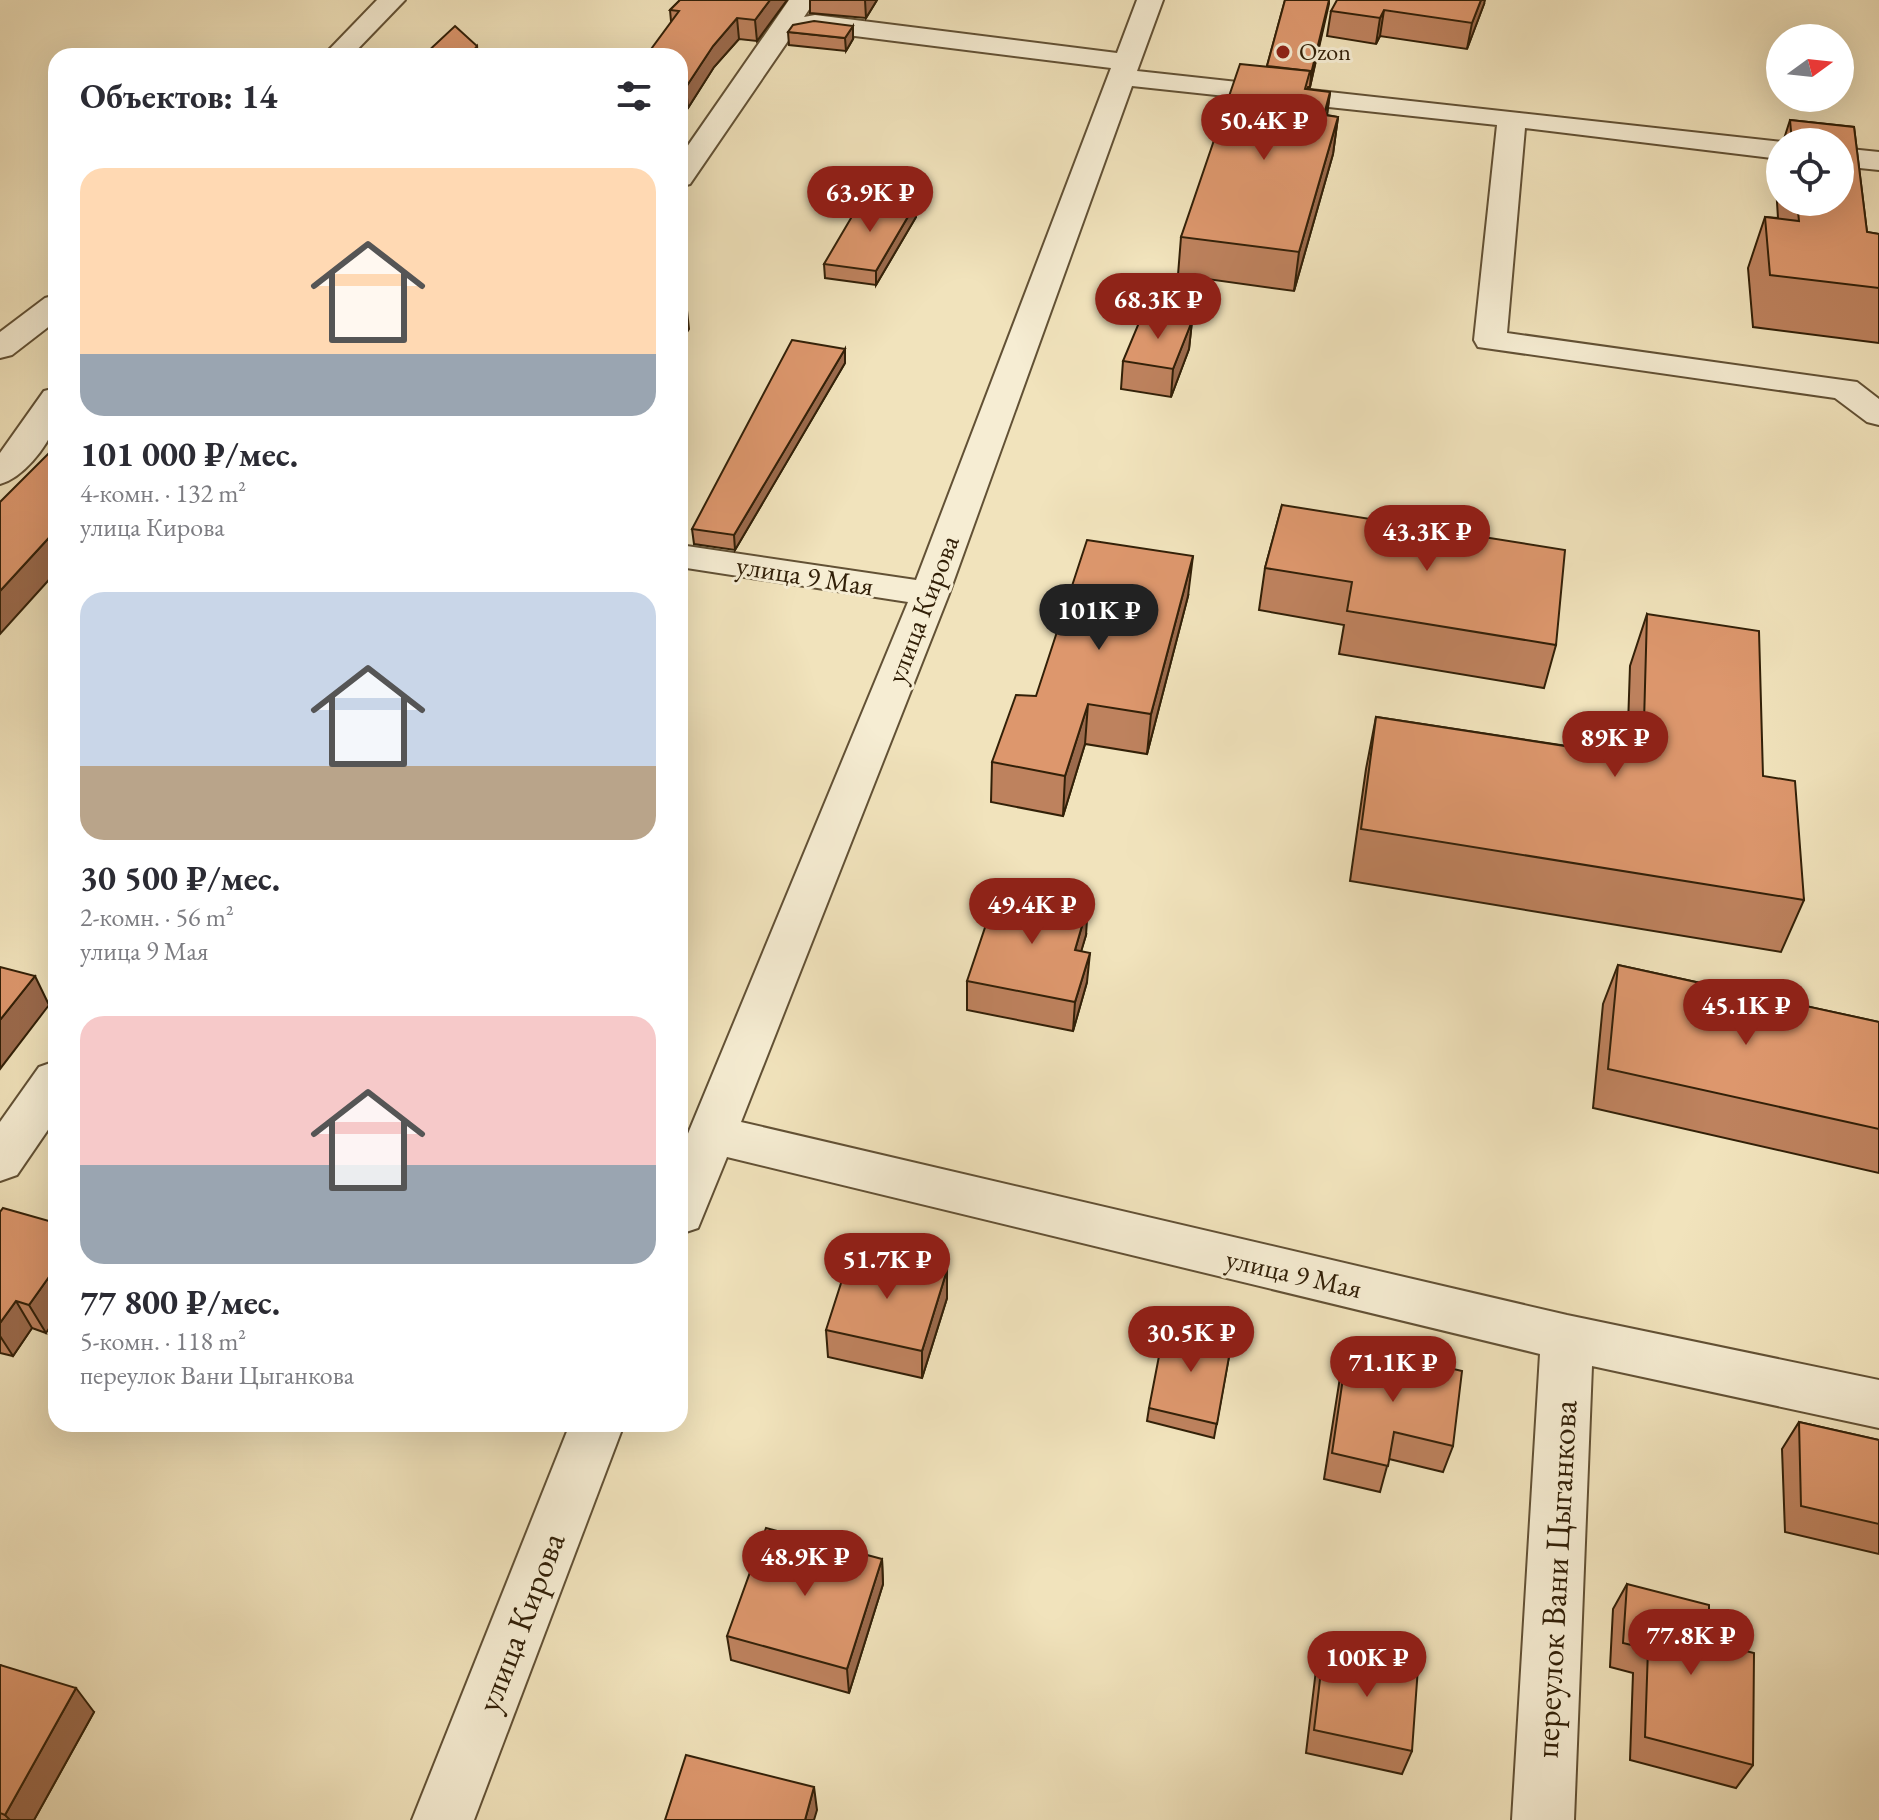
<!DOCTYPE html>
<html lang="ru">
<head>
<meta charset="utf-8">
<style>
  body { margin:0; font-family:"EB Garamond",serif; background:#f7f7f7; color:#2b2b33; height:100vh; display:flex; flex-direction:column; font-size:30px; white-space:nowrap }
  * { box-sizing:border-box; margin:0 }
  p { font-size:26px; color:#7c7c81 }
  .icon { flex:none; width:44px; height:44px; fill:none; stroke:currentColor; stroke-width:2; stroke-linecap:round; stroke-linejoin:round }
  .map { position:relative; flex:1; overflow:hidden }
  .drawer { position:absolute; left:48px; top:48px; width:640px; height:1384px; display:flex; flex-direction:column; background:#fff; border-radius:24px; box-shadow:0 8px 32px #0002 }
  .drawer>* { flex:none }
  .needle { width:52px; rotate:75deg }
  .fabs { position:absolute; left:1766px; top:24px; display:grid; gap:16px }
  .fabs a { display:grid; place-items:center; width:88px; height:88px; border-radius:50%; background:#fff; box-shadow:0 8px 32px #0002; font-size:40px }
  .price { position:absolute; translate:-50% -68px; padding:0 18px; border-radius:28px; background:#8f2418; color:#fff; font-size:26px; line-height:52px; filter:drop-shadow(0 2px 4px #0008) }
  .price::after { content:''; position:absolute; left:50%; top:48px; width:24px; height:18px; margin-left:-12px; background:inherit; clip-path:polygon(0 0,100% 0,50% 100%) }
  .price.active { background:#222; color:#fff }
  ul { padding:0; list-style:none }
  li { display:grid; align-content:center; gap:16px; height:424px; padding:0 32px }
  li span { display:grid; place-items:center; height:248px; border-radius:24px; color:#555 }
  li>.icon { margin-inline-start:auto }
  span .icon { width:144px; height:144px; fill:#fffc; stroke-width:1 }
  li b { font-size:34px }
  h2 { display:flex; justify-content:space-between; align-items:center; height:96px; padding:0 32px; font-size:34px }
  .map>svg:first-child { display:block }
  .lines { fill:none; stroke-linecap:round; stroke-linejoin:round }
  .minor-casing { stroke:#625135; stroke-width:4 }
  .minor { fill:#f6edd3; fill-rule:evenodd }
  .wall { fill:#be825e; stroke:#322008; stroke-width:2 }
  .shaded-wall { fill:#9b6a4c; stroke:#322008; stroke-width:2 }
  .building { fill:#dd976d; stroke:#322008; stroke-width:2 }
  .poi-dot { fill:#8f2418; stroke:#f6edd3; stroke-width:3 }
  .labels { text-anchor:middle; stroke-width:6; stroke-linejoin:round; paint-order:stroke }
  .far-poi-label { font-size:24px; fill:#322008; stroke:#f6edd3; text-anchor:start }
  .street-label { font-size:28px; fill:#322008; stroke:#f6edd3 }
  .near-street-label { font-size:34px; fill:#322008; stroke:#f6edd3 }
</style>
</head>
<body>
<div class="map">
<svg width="1879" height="1820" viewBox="0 0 1879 1820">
  <rect width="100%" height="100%" fill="#f1e3bc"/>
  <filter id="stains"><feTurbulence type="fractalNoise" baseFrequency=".0025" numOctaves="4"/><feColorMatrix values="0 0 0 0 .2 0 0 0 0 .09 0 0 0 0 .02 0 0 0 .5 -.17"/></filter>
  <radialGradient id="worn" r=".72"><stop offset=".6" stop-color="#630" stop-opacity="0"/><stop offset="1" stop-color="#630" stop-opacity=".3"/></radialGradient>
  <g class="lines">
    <defs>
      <g id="minor">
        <polygon points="377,0 405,0 351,56 323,56"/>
        <polygon points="789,0 809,0 812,5 804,17 815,15 1117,53 1137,0 1163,0 1137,71 1783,142 1780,159 1525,128 1507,333 1857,382 1879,399 1879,425 1867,422 1835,398 1478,347 1474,340 1497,125 1132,86 949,594 741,1122 1567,1315 1879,1380 1879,1428 1592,1366 1574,1820 1512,1820 1540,1354 727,1157 698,1228 680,1234 680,1153 908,602 680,567 680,545 916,580 1111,68 815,31 792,35 690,184 680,187 680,157"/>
        <polygon points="1840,148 1879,152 1879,170 1840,166"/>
        <polygon points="56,295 56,321 12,355 0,358 0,332 45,298"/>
        <path d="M56 388C56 399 59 416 55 426 46 448 23 478 0 484V453L44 391Z"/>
        <polygon points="56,1061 56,1118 17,1175 0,1181 0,1122 39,1067"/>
        <polygon points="570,1424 624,1424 474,1820 412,1820"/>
      </g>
    </defs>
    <use href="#minor" class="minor-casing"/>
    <use href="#minor" class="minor"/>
  </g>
  <g class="wall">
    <polygon points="680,0 787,0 757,41 739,39 714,67 688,108 680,108 680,56 671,21 670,10"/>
    <polygon points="810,0 877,0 866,18 810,13"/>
    <polygon points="1285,0 1329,0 1310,87 1308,87 1307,89 1330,92 1327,115 1338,117 1333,154 1294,291 1178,275 1181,237 1267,66"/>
    <polygon points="1484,4 1467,49 1380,36 1376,44 1327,36 1331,11"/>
    <polygon points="788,32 853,39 846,51 789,45"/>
    <polygon points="1790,120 1854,127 1867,232 1879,234 1879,343 1753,327 1748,268 1765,217 1778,218 1775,170 1780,153 1780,202 1840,202 1840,142 1783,142"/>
    <polygon points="916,203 916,217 876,285 825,278 824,264"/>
    <polygon points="1192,321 1189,349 1171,397 1121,389 1123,361"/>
    <polygon points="845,363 735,550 694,544 692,529"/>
    <polygon points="1282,505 1556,645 1544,688 1339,654 1344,625 1259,610 1265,568"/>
    <polygon points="1188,596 1147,754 1085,744 1063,816 991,802 992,762 1036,696"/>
    <polygon points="1647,614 1763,776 1804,900 1781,952 1350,881 1366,769 1376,717 1627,755 1630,666"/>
    <polygon points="1086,935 1081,951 1087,982 1073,1031 967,1010 967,981"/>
    <polygon points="1618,965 1879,1022 1879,1173 1593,1108 1603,1004"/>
    <polygon points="0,1212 46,1333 32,1328 13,1356 0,1353"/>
    <polygon points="947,1270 947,1298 922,1378 828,1357 826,1330"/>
    <polygon points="1232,1340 1214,1438 1147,1421 1149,1408"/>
    <polygon points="1348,1344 1453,1446 1443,1472 1389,1459 1380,1492 1324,1479 1341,1371"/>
    <polygon points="1799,1422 1879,1440 1879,1554 1785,1532 1782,1449"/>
    <polygon points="882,1559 883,1584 849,1693 731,1660 727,1636"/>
    <polygon points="1627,1584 1709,1642 1753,1765 1736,1788 1630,1760 1633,1673 1610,1667 1613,1609"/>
    <polygon points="1324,1646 1412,1751 1402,1774 1306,1753 1316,1670"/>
    <polygon points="0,1665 94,1712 34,1820 0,1820"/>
  </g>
  <g class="shaded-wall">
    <polygon points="770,0 787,0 757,41 755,20"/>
    <polygon points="865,0 877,0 866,18"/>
    <polygon points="1329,0 1329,4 1310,87 1311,74"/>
    <polygon points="1481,0 1485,0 1484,4 1467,49 1472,23"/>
    <polygon points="1384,10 1380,36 1376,44 1380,18"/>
    <polygon points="737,18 739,39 714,67 688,108 686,87 713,46"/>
    <polygon points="853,26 853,39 846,51 845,38"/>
    <polygon points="477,46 478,56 469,56"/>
    <polygon points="1330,92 1325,129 1324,115"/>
    <polygon points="1338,117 1333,154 1294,291 1299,252"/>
    <polygon points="916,203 916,217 876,285 876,271"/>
    <polygon points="686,301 689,329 680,343 680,311"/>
    <polygon points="1192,321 1189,349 1171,397 1173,369"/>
    <polygon points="845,349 845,363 735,550 734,535"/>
    <polygon points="56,530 56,572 0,634 0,591"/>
    <polygon points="1193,556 1188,596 1147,754 1151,714"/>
    <polygon points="1088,704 1085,744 1063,816 1065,776"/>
    <polygon points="1088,905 1086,935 1073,979 1075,950"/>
    <polygon points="1090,953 1087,982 1073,1031 1075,1002"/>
    <polygon points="35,976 49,1005 0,1069 0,1020"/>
    <polygon points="56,1267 56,1318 46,1333 29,1305"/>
    <polygon points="947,1270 947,1298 922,1378 922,1351"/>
    <polygon points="16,1301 32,1328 13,1356 0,1336 0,1323"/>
    <polygon points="882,1559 883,1584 849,1693 847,1669"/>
    <polygon points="76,1688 94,1712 34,1820 10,1820 5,1815"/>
    <polygon points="814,1787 817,1810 814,1820 805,1820"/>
  </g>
  <g class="building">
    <polygon points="680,0 770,0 755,20 737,18 713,46 686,87 680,86 680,56 646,56 679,11 670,10"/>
    <polygon points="1285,0 1329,0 1311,74 1309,73 1310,71 1267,66"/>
    <polygon points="1337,0 1481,0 1472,23 1384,10 1380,18 1331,11"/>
    <polygon points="814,21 853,26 845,38 788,32 793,25"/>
    <polygon points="455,26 477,46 469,56 423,56"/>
    <polygon points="1240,64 1310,71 1305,89 1330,92 1324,115 1338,117 1299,252 1181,237"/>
    <polygon points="1790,120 1854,127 1867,232 1879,234 1879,288 1770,275 1765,217 1799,221 1797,202 1840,202 1840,142 1792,142"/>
    <polygon points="864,196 916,203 876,271 824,264"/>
    <polygon points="680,300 686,301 680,311"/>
    <polygon points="1143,313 1192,321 1173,369 1123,361"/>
    <polygon points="792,340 845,349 734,535 692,529"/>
    <polygon points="51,451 56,452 56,530 0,591 0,502"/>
    <polygon points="1282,505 1565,550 1556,645 1347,611 1352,582 1265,568"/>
    <polygon points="1087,540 1193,556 1151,714 1088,704 1065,776 992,762 1016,695 1036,696"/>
    <polygon points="1647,614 1759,631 1763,776 1795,781 1804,900 1361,829 1376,717 1643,758"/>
    <polygon points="998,889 1088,905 1075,950 1090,953 1075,1002 967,981"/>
    <polygon points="1618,965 1879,1022 1879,1129 1608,1069"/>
    <polygon points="0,967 35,976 0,1020"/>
    <polygon points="3,1208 56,1223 56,1267 29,1305 16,1301 0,1323 0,1212"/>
    <polygon points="851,1252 947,1270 922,1351 826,1330"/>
    <polygon points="1165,1325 1232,1340 1217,1424 1149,1408"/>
    <polygon points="1348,1344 1462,1371 1453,1446 1394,1432 1388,1466 1332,1453"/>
    <polygon points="1799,1422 1879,1440 1879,1524 1801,1506"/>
    <polygon points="766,1528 882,1559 847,1669 727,1636"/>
    <polygon points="1627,1584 1709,1605 1709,1642 1754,1653 1753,1765 1645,1737 1648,1649 1623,1643"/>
    <polygon points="1324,1646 1418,1667 1412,1751 1314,1730"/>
    <polygon points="0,1665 76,1688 5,1815 0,1813"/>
    <polygon points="686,1755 814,1787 805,1820 665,1820"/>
  </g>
  <circle class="poi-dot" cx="1283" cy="52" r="8"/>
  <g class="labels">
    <g class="far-poi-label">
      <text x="1299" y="60">Ozon</text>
    </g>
    <g class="street-label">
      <text transform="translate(805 575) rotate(9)" y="10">улица 9 Мая</text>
      <text transform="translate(922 609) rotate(-69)" y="10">улица Кирова</text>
      <text transform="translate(1294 1273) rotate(13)" y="10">улица 9 Мая</text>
    </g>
    <g class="near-street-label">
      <text transform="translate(1555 1579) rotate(-87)" y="12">переулок Вани Цыганкова</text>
      <text transform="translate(520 1622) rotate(-69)" y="12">улица Кирова</text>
    </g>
  </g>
  <rect width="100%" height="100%" filter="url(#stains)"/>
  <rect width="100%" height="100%" fill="url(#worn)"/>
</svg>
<div class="fabs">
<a><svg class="needle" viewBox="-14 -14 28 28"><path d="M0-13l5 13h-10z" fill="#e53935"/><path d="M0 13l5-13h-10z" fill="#7c7c81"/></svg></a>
<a><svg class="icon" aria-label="locate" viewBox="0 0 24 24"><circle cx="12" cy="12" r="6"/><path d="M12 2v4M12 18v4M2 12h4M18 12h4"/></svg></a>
</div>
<b class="price" style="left:1264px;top:162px">50.4K ₽</b>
<b class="price" style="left:870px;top:234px">63.9K ₽</b>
<b class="price" style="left:1158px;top:341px">68.3K ₽</b>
<b class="price" style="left:1427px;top:573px">43.3K ₽</b>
<b class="price active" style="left:1099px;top:652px">101K ₽</b>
<b class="price" style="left:1615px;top:779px">89K ₽</b>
<b class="price" style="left:1032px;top:946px">49.4K ₽</b>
<b class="price" style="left:1746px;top:1047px">45.1K ₽</b>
<b class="price" style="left:887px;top:1301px">51.7K ₽</b>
<b class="price" style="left:1191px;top:1374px">30.5K ₽</b>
<b class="price" style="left:1393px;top:1404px">71.1K ₽</b>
<b class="price" style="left:805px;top:1598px">48.9K ₽</b>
<b class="price" style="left:1691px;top:1677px">77.8K ₽</b>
<b class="price" style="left:1367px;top:1699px">100K ₽</b>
<section class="drawer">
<h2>Объектов: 14<svg class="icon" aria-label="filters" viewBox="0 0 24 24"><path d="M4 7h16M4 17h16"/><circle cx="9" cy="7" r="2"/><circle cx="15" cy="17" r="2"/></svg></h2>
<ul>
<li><span style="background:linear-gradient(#ffd9b3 75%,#9aa5b1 0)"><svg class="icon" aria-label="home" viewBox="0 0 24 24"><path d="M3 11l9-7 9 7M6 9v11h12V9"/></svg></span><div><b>101 000 ₽/мес.</b><p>4-комн. · 132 m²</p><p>улица Кирова</p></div></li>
<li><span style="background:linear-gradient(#c9d6e8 70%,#b9a48a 0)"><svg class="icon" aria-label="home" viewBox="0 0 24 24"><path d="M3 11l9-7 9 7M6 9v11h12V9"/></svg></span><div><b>30 500 ₽/мес.</b><p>2-комн. · 56 m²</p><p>улица 9 Мая</p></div></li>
<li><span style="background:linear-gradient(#f6c9c9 60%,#9aa5b1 0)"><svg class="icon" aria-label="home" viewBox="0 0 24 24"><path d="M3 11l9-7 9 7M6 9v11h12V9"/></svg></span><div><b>77 800 ₽/мес.</b><p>5-комн. · 118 m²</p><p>переулок Вани Цыганкова</p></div></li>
</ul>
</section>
</div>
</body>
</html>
